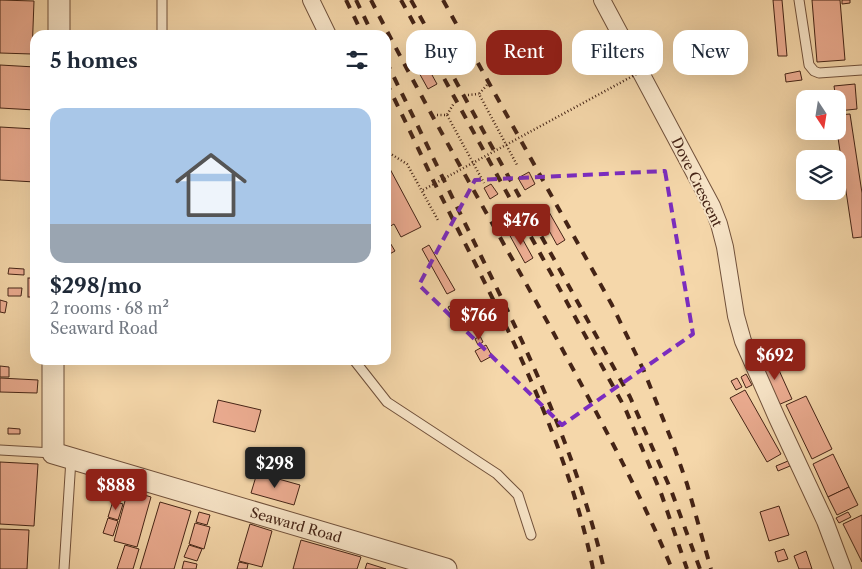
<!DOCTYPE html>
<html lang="en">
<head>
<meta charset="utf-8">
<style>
  body { margin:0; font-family:"Libre Caslon Text",serif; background:#f2f2f3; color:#1f2937; height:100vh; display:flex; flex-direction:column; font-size:19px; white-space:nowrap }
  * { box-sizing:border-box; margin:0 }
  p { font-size:16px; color:#747a83 }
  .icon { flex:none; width:28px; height:28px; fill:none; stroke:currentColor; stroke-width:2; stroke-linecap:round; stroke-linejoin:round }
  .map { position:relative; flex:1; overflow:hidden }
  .sheet { position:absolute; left:30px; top:30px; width:361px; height:335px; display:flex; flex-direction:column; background:#fff; border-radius:15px; box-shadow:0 5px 20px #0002 }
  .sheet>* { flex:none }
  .guide { position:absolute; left:406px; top:30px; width:380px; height:45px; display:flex; gap:10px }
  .needle { width:32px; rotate:168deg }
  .fabs { position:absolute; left:796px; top:90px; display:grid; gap:10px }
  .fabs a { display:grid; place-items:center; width:50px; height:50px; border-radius:10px; background:#fff; box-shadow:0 5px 20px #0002; font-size:25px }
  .price { position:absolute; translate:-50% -42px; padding:0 11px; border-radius:5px; background:#8f2418; color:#fff; font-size:16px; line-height:32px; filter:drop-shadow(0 1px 2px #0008) }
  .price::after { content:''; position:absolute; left:50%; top:30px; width:15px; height:11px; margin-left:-8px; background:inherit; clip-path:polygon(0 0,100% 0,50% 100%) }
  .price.current { background:#222; color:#fff }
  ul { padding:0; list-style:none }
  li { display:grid; align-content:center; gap:10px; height:265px; padding:0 20px }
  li+li { border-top:1px solid #e0e1e3 }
  li span { display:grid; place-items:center; height:155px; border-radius:15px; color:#555 }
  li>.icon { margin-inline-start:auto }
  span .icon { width:90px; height:90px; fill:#fffc; stroke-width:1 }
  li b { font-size:21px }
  h2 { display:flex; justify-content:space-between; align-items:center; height:60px; padding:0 20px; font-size:21px }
  .tag { padding:0 18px; border-radius:15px; background:#fff; box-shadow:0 5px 20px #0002; font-size:18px; line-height:45px }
  .tag.current { background:#8f2418; color:#fff }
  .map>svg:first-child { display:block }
  .building { fill:#edad92; stroke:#452416 }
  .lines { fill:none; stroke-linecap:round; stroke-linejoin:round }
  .service-casing { stroke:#71513b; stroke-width:11 }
  .minor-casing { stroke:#71513b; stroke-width:18 }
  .tertiary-casing { stroke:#71513b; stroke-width:23 }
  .path { stroke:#452416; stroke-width:2.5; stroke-dasharray:1 2.5; stroke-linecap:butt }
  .service { stroke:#f8e5c8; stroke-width:9 }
  .minor { stroke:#f8e5c8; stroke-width:16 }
  .tertiary { stroke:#f8e5c8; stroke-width:21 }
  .rail { stroke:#452416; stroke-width:4; stroke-dasharray:9 9; stroke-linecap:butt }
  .path-bridge { stroke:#452416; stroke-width:2.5; stroke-dasharray:1 2.5; stroke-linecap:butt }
  .marked { fill:none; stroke:#7b2cbf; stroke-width:4; stroke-dasharray:10 6; stroke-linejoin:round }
  .labels { text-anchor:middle; stroke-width:4; stroke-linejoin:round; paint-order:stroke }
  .street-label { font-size:14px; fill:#452416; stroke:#f8e5c8 }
</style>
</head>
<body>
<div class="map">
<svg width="862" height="569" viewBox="0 0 862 569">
  <rect width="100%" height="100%" fill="#f5d7aa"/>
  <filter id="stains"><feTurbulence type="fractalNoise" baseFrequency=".004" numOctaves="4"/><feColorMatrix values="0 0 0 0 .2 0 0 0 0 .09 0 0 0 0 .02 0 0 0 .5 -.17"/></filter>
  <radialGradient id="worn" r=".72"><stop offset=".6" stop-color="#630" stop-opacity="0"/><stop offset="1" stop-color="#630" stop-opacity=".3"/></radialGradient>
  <g class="building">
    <polygon points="0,0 34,1 32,54 0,53"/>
    <polygon points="773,0 782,0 787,56 778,56"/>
    <polygon points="812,0 840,0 845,60 817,62"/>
    <polygon points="842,0 850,0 850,3 842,4"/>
    <polygon points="453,37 469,66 460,71 444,42"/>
    <polygon points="421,55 437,84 428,89 412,60"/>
    <polygon points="0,65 35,67 35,110 0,108"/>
    <polygon points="800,71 802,80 786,82 785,74"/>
    <polygon points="855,84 857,109 838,111 838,99 836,99 834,86"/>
    <polygon points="850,114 862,193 862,237 853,238 837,131 838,115"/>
    <polygon points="0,127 35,129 35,182 0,180"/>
    <polygon points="390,169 421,227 401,237 394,224 387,228 386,226 386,171"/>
    <polygon points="529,172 535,184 525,190 518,178"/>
    <polygon points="491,184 498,194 490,199 484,188"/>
    <polygon points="549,212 565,240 557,245 541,216"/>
    <polygon points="517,229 533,258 525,263 509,234"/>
    <polygon points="386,236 395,251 386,256"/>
    <polygon points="429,245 455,290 447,294 422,249"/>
    <polygon points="9,268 24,269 24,275 8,274"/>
    <rect x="28" y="278" width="7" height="19"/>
    <polygon points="8,288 22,288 21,296 8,296"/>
    <polygon points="0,300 7,302 5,313 0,312"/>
    <polygon points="460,301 470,317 457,323 448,307"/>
    <polygon points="480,336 483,342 478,345 475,339"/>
    <polygon points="486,345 492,356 481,362 475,351"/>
    <polygon points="773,357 792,399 778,405 759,363"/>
    <polygon points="0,366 9,367 9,377 0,377"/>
    <polygon points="746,374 752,385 746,388 741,377"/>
    <polygon points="0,378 38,380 37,393 0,392"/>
    <polygon points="737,378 742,387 736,390 731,381"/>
    <polygon points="745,390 781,454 767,462 730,398"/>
    <polygon points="806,396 832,449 812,459 786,405"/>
    <polygon points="218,400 261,410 255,432 213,422"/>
    <polygon points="8,428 20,429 20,434 8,434"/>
    <polygon points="833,454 849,487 828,497 813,464"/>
    <polygon points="788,461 790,466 778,471 776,466"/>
    <polygon points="0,462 38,464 34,526 0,524"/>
    <polygon points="257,473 300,485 294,505 251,493"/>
    <polygon points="849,487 858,505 837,515 828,497"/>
    <polygon points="128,490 151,497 137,547 114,541"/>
    <polygon points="113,501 123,504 118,520 108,517"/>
    <polygon points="160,502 191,511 174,569 140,569"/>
    <polygon points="779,506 789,535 769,541 760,512"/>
    <polygon points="199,512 210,515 207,525 196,522"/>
    <polygon points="848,512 851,517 839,523 836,518"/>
    <polygon points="862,515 862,562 843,524"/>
    <polygon points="108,518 118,521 113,536 103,533"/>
    <polygon points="195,523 210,527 204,549 189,544"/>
    <polygon points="250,524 272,531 262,567 239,561"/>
    <polygon points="0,529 29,530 27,569 0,569"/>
    <polygon points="301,540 361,557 357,569 293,569"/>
    <polygon points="125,545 139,549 133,569 117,569"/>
    <polygon points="189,545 202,549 197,561 184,557"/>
    <polygon points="784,549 788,559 778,562 775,552"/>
    <polygon points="806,551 812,569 799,569 794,556"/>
    <polygon points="184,561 197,564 196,569 182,569"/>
    <polygon points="239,562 248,564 247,569 237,569"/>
    <polygon points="367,563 386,569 365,569"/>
  </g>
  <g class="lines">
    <defs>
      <g id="service">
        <polyline points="799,0 809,65 814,71 819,73 862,70"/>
        <polyline points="162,35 162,0"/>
        <polyline points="354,360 387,402 497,474 518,495 531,535"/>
        <polyline points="0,450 53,453"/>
        <polyline points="64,569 71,459"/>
      </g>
      <g id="minor">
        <polyline points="311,0 328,35"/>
        <polyline points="602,0 712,206 719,224 725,247 736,316 743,341 777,418 825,521 843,569"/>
      </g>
      <g id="tertiary">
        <polyline points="59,35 59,0"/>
        <polyline points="53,360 53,453 446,569"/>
      </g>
    </defs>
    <use href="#service" class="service-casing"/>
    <use href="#minor" class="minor-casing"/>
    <use href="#tertiary" class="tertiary-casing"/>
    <g class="path">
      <polyline points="487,85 479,94 517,165"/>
      <polyline points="468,95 479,94"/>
      <polyline points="437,115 447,115 454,103"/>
      <polyline points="447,115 484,183"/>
      <polyline points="386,151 407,164 439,222"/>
    </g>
    <use href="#service" class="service"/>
    <use href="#minor" class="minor"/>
    <use href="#tertiary" class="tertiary"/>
    <g class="rail">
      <polyline points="346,0 363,35"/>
      <polyline points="356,0 373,35"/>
      <path d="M371 0C428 112 492 222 553 332 595 410 638 487 672 569"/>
      <polyline points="401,0 625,408 661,493 687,569"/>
      <polyline points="411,0 630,397 671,490 700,569"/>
      <polyline points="443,0 612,305 644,371 673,444 687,484 711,569"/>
      <path d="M386 61C418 126 449 191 481 256 532 359 577 456 604 569"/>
      <path d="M386 82C402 114 417 146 432 178 495 304 565 430 593 569"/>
    </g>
    <polyline class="path-bridge" points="423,190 653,65"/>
  </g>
  <path class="marked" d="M665 171 693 334 562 425 419 285 475 180Z"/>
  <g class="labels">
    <g class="street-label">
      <text transform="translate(697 182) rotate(64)" y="5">Dove Crescent</text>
      <text transform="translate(296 525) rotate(16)" y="5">Seaward Road</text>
    </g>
  </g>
  <rect width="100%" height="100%" filter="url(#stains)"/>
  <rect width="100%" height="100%" fill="url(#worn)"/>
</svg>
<div class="fabs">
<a><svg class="needle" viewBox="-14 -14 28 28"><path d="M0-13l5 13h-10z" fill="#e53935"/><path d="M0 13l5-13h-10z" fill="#747a83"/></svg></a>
<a><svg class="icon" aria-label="layers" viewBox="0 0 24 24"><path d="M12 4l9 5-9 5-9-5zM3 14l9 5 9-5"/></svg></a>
</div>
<b class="price" style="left:521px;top:246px">$476</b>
<b class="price" style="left:479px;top:341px">$766</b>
<b class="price" style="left:775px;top:381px">$692</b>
<b class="price current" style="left:275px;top:489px">$298</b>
<b class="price" style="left:116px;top:511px">$888</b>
<div class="guide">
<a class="tag">Buy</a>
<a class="tag current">Rent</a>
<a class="tag">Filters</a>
<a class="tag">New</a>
</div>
<section class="sheet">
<h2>5 homes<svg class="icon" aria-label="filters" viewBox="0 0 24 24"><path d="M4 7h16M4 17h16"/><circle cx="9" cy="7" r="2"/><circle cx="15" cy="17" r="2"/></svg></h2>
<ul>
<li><span style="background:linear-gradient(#a9c7e8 75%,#9aa5b1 0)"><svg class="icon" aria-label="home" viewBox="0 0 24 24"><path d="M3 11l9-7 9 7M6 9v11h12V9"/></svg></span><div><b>$298/mo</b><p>2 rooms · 68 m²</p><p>Seaward Road</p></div></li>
</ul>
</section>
</div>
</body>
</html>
